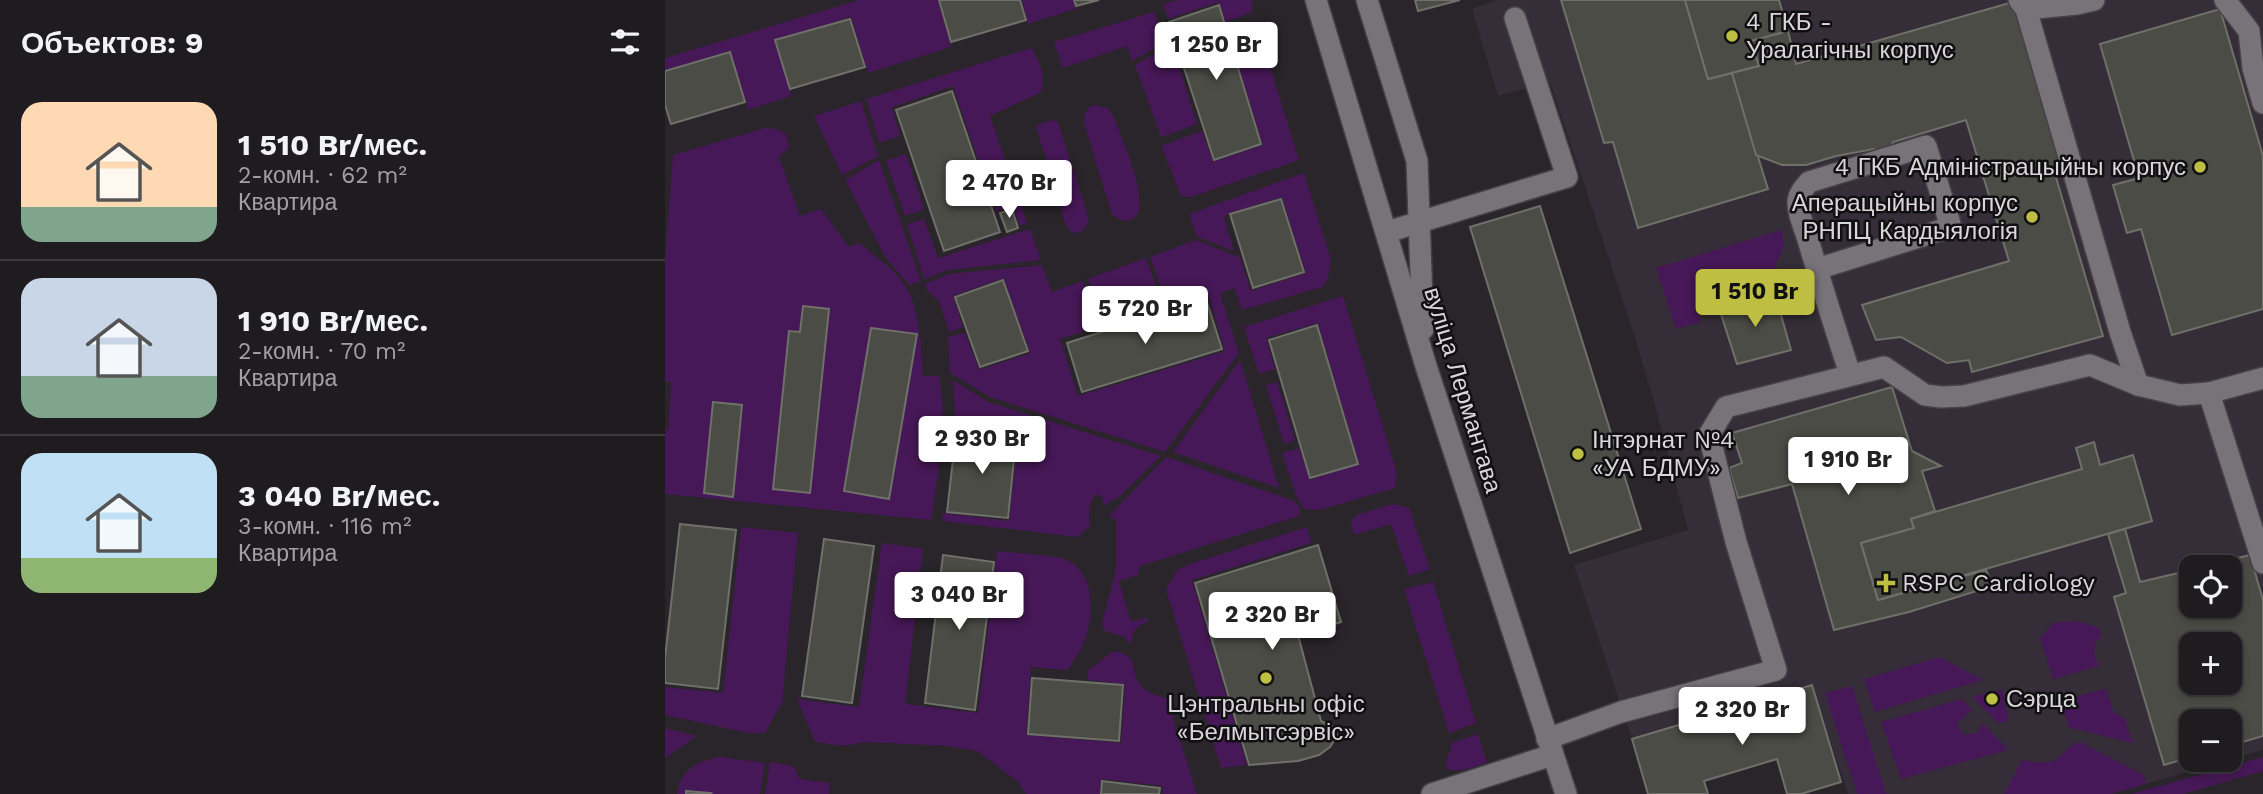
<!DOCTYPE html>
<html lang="ru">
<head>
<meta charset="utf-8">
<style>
  body { margin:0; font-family:"Work Sans",sans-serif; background:#272529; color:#f1f3f6; height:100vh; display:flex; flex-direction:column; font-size:26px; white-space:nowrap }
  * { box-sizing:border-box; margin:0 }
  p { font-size:23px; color:#a1a1a5 }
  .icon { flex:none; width:38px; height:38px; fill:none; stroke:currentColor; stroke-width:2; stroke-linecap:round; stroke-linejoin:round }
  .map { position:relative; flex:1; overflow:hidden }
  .drawer { display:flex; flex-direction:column; background:#1f1c20; width:665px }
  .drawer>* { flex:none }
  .controls { position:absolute; left:1514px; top:555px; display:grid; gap:14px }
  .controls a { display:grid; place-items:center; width:63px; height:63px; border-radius:14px; background:#1f1c20; box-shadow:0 4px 10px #0003,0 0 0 2px #3c3a3e; font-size:35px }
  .price { position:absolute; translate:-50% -60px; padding:0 16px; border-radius:7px; background:#fff; color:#222; font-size:23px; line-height:46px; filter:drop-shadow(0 2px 4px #0008) }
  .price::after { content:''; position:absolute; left:50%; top:42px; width:21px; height:16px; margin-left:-10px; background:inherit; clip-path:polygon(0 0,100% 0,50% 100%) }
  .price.active { background:#bebf42; color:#111 }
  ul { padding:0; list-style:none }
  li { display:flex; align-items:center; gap:21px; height:175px; padding:0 21px }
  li+li { border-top:2px solid #3c3a3e }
  li span { display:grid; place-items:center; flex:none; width:196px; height:140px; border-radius:21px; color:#555 }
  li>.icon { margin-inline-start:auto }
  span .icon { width:84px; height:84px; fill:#fffc; stroke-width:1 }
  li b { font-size:30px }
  h2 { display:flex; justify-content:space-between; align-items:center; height:84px; padding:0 21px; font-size:30px }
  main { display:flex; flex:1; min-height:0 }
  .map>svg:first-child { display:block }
  .built { fill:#352e38; fill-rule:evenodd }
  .green { fill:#471857 }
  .building { fill:#4b4c45; stroke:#6f7069; stroke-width:2; fill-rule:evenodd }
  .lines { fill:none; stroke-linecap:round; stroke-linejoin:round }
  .minor-casing { stroke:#454247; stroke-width:24 }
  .minor { stroke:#777379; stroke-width:21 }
  .poi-dot { fill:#bebf42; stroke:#100f11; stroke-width:2.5 }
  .labels { text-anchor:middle; stroke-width:5; stroke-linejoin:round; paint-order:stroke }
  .poi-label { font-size:24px; fill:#d9d6da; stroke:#100f11; text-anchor:start }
  .street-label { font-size:24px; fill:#d9d6da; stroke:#100f11 }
</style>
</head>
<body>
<main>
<section class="drawer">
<h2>Объектов: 9<svg class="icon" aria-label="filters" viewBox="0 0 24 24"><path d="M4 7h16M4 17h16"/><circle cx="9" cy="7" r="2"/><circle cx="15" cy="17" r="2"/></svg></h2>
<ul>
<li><span style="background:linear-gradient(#ffd9b3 75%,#7fa58c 0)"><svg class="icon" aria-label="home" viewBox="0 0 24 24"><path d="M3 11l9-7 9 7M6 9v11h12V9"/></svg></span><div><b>1 510 Br/мес.</b><p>2-комн. · 62 m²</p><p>Квартира</p></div></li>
<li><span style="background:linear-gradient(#c9d6e8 70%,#7fa58c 0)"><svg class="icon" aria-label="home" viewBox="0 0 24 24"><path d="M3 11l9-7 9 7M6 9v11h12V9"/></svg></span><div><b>1 910 Br/мес.</b><p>2-комн. · 70 m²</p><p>Квартира</p></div></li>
<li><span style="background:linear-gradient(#bfe0f5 75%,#8fb573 0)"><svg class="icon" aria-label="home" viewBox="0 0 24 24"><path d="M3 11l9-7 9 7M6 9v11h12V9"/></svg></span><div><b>3 040 Br/мес.</b><p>3-комн. · 116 m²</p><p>Квартира</p></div></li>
</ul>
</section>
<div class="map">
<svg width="1598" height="794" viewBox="0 0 1598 794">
  <rect width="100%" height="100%" fill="#29252a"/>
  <path class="built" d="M832 0H1598V750L1446 794H1183L1147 685 967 739 909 565 1023 530 988 398 969 334 885 82 833 96 807 9ZM1526 567H1564V606H1526ZM1526 644H1564V682H1526ZM1526 721H1564V760H1526Z"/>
  <g class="green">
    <polygon points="194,0 273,0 286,47 203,73 186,17 110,40 126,96 83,110 65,51 0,70 0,58"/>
    <polygon points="357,0 408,0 410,9 363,24"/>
    <polygon points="512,0 586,0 588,7 585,13 561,22 554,2 503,19 498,4"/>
    <polygon points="489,12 500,42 467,61 462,46 398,68 389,42"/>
    <polygon points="592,25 634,160 526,197 516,196 496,146 537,131 548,162 598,145 564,35"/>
    <polygon points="502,46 508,62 512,61 532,124 496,137 470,65"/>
    <path d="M366 48C375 61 382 77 375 93L325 116 362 223 355 226 347 206 331 212 288 86 227 107 235 136 214 143 201 99Z"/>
    <polygon points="196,101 213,156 177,175 149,116"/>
    <path d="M429 105 443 108 449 117C455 135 490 210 467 219 458 223 454 219 447 215L419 123C419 114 420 109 429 105Z"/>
    <path d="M388 120 393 122 424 220C420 230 417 233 407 233L401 225 372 130V125Z"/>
    <path d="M100 128 112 129 121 134 124 147 114 157 135 216 156 209 184 247 194 243C210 256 232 271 242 289 256 315 256 348 258 376H274C283 425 273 472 266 520L0 494V430H3L6 382 0 381V262L8 155Z"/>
    <polygon points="241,154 259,209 240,216 221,161"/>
    <polygon points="214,160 256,281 244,285 221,258 180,180"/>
    <polygon points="639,173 666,260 663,278 657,287 577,310 569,288 555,293 574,353 500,452 325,397 285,373 283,337 300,333 314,370 365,353 339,278 288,296 298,327 284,332 274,301 262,290 260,284 284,274 377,265 387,292 418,281 435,326 395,339 413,396 560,351 543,294 503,306 485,257 531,240 571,256 574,255 586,291 641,273 617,197 562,214 559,217 569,251 532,237 524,214"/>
    <polygon points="259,219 273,258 365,229 376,260 283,270 259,279 242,224"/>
    <polygon points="1117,230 1119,246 1101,287 1085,293 1083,287 1030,304 1036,322 1011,329 991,268"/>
    <polygon points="481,258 499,307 440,325 423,279"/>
    <polygon points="678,296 732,473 730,488 654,510 639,509 632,498 617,453 634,448 645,480 694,464 653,323 601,338 610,369 594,374 579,327"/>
    <polygon points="575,360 614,488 508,452"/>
    <path d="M288 380 323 402 496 456 453 498 439 505 437 497 432 494C422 503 424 514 425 526L412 537 277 521 278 513 344 521 353 439 291 431Z"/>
    <polygon points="612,382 630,440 619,444 601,385"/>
    <path d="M501 457 629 501 635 508 634 516 475 566 473 575 454 581 466 622 482 618 483 622C470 626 466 632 467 645L459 637 440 631 437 623 451 569V519L445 518 446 514Z"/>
    <polygon points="728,504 744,508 765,569 744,576 726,524 689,535 686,523 691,515"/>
    <polygon points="76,527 133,533 117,703 100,733 84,733 0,715 0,687 58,693"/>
    <polygon points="642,527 646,543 527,580 582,765 556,768 501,590 512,570 525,564"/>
    <path d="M217 543 258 549 240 704 313 713 332 551C347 553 390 555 402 560 431 573 429 617 419 642 415 652 408 661 403 670L366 667 361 735 456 743 460 684 423 680V670C441 662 446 640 467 660 471 687 478 691 502 699L532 794H498V786L437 779 435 794H361L353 782 312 751 282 746 201 742 178 746 150 742 132 699 194 707Z"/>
    <polygon points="768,582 811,723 784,733 739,589"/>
    <path d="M1412 621 1435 628 1436 637C1425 646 1429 654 1434 666L1388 679 1375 638 1388 623Z"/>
    <polygon points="1275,657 1318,680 1210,712 1199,679"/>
    <polygon points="1187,686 1221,793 1223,794 1192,794 1160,693"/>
    <polygon points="1337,689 1344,720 1334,724 1307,697"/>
    <polygon points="1441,689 1449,713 1460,718 1467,743 1403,727 1396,700"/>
    <polygon points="1297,699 1307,710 1293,723 1293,727 1299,735 1312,733 1318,723 1343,750 1236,779 1216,722"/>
    <polygon points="0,728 32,736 0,758"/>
    <path d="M813 734 822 763C807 767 794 774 780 768L787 743Z"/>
    <path d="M1415 742 1479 775 1481 784 1446 794H1339L1357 760C1369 762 1382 765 1392 759 1401 752 1403 745 1415 742Z"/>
    <path d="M55 757 100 763 95 794H12C16 768 32 762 55 757Z"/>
    <polygon points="1598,757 1598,771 1518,794 1466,794"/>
    <polygon points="105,762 129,766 134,779 165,783 164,794 100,794"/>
  </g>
  <g class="building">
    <polygon points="274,0 355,0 361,20 286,42"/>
    <polygon points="409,0 434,0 411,6"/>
    <polygon points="750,0 795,0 753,11"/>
    <polygon points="896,0 1020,0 1043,79 1067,73 1103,189 973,228 948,142 939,143"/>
    <polygon points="1020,0 1114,0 1123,31 1086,41 1094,66 1043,79"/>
    <polygon points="1348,2 1401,171 1390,174 1438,336 1307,372 1304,360 1282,363 1236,337 1211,340 1197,305 1344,261 1301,120 1228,142 1226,150 1213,153 1209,149 1171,156 1141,165 1117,165 1091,155 1067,73 1094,66 1086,41 1123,31 1131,64"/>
    <polygon points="554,5 596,144 549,160 504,22"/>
    <polygon points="1555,9 1598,156 1598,309 1507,335 1476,229 1462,233 1448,185 1474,178 1435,44"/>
    <polygon points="185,19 200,67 125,89 110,40"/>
    <polygon points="65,52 80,102 6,124 0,105 0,71"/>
    <polygon points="287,91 335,232 279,251 231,110"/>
    <polygon points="616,199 639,272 588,288 565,214"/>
    <polygon points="875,206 976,529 905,553 805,227"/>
    <polygon points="347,209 353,228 342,232 335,213"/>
    <polygon points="338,280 363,351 315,367 290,297"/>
    <polygon points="1110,294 1126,350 1072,364 1054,308"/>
    <polygon points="541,299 557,349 417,392 402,343"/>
    <polygon points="138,306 164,309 145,493 108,489 124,331 135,332"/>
    <polygon points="652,325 693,464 645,478 604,340"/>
    <polygon points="206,328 252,334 224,499 179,491"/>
    <polygon points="1227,387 1247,451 1276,466 1257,471 1270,511 1246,519 1249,528 1196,543 1213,600 1321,570 1328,586 1244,612 1169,630 1127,484 1073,498 1064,468 1077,463 1067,433"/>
    <polygon points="48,402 77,405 68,497 39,493"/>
    <polygon points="291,433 351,440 343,518 282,512"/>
    <polygon points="1429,442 1435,465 1468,455 1487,521 1213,600 1196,543 1249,528 1246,519 1417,469 1411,448"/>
    <polygon points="15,524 71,530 53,689 0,683 0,658"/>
    <path d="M1460 529 1475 582 1526 570V606H1564V567H1536L1585 555 1598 600V736L1564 746V721H1526V757L1499 765 1449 597 1461 593 1443 534ZM1526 644H1564V682H1526Z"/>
    <polygon points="159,539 209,546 187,703 137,696"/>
    <polygon points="653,545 676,622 633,635 656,721 670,728 672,736 665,747 654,755 633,761 584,765 530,583"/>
    <polygon points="278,555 329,562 310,710 260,703"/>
    <polygon points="367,678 458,685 454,741 363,734"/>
    <polygon points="1147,685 1176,782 1136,794 1122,794 1112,759 1039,781 1043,794 983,794 967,739"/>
    <polygon points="437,781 495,788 494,794 436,794"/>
    <polygon points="21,791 46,793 45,794 21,794"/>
  </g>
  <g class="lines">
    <defs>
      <g id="minor">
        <polyline points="651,0 761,366 901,794"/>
        <polyline points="702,0 752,161 758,329"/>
        <polyline points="1354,0 1361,9 1455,332 1473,385"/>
        <polyline points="1560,0 1584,31 1588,68 1598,103"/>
        <polyline points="1361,9 1412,4 1429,0"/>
        <polyline points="722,232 902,177 850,18"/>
        <path d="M1152 269 1286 227 1261 146 1144 182C1139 188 1134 193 1133 201 1132 213 1141 231 1144 243 1157 287 1171 331 1185 374"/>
        <polyline points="1544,393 1598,378"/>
        <polyline points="882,739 956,712 1111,670 1071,542 1044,435 1061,407 1219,367 1260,395 1276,397 1299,396 1425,365 1473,385 1515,395 1544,393 1598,563"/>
        <polyline points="767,794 887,755"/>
      </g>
    </defs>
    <use href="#minor" class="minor-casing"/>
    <use href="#minor" class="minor"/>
  </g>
  <g class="poi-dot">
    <circle cx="1067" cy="36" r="7"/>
    <circle cx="1535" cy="167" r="7"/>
    <circle cx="1367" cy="217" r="7"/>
    <circle cx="913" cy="454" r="7"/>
    <path d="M1217.5 572.5h7v7h7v7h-7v7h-7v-7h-7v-7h7z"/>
    <circle cx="601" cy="678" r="7"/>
    <circle cx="1327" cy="699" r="7"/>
  </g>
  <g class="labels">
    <g class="poi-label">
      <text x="1081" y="30">4 ГКБ -<tspan x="1081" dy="28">Уралагічны корпус</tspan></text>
      <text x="1521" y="175" text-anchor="end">4 ГКБ Адміністрацыйны корпус</text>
      <text x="1353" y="211" text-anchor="end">Аперацыйны корпус<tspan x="1353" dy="28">РНПЦ Кардыялогія</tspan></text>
      <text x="927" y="448">Інтэрнат №4<tspan x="927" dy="28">«УА БДМУ»</tspan></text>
      <text x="1237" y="591">RSPC Cardiology</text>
      <text x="1341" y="707">Сэрца</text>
      <text x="601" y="712" text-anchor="middle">Цэнтральны офiс<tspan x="601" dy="28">«Белмытсэрвіс»</tspan></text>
    </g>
    <g class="street-label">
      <text transform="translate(798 390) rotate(73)" y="8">вуліца Лермантава</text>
    </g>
  </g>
</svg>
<div class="controls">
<a><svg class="icon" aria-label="locate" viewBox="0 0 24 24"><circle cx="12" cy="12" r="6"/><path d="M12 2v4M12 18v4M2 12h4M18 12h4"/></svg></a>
<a>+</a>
<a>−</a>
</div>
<b class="price" style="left:551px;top:82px">1 250 Br</b>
<b class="price" style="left:344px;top:220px">2 470 Br</b>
<b class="price active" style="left:1090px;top:329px">1 510 Br</b>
<b class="price" style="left:480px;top:346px">5 720 Br</b>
<b class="price" style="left:317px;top:476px">2 930 Br</b>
<b class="price" style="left:1183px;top:497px">1 910 Br</b>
<b class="price" style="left:294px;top:632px">3 040 Br</b>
<b class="price" style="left:607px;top:652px">2 320 Br</b>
<b class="price" style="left:1077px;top:747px">2 320 Br</b>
</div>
</main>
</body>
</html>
